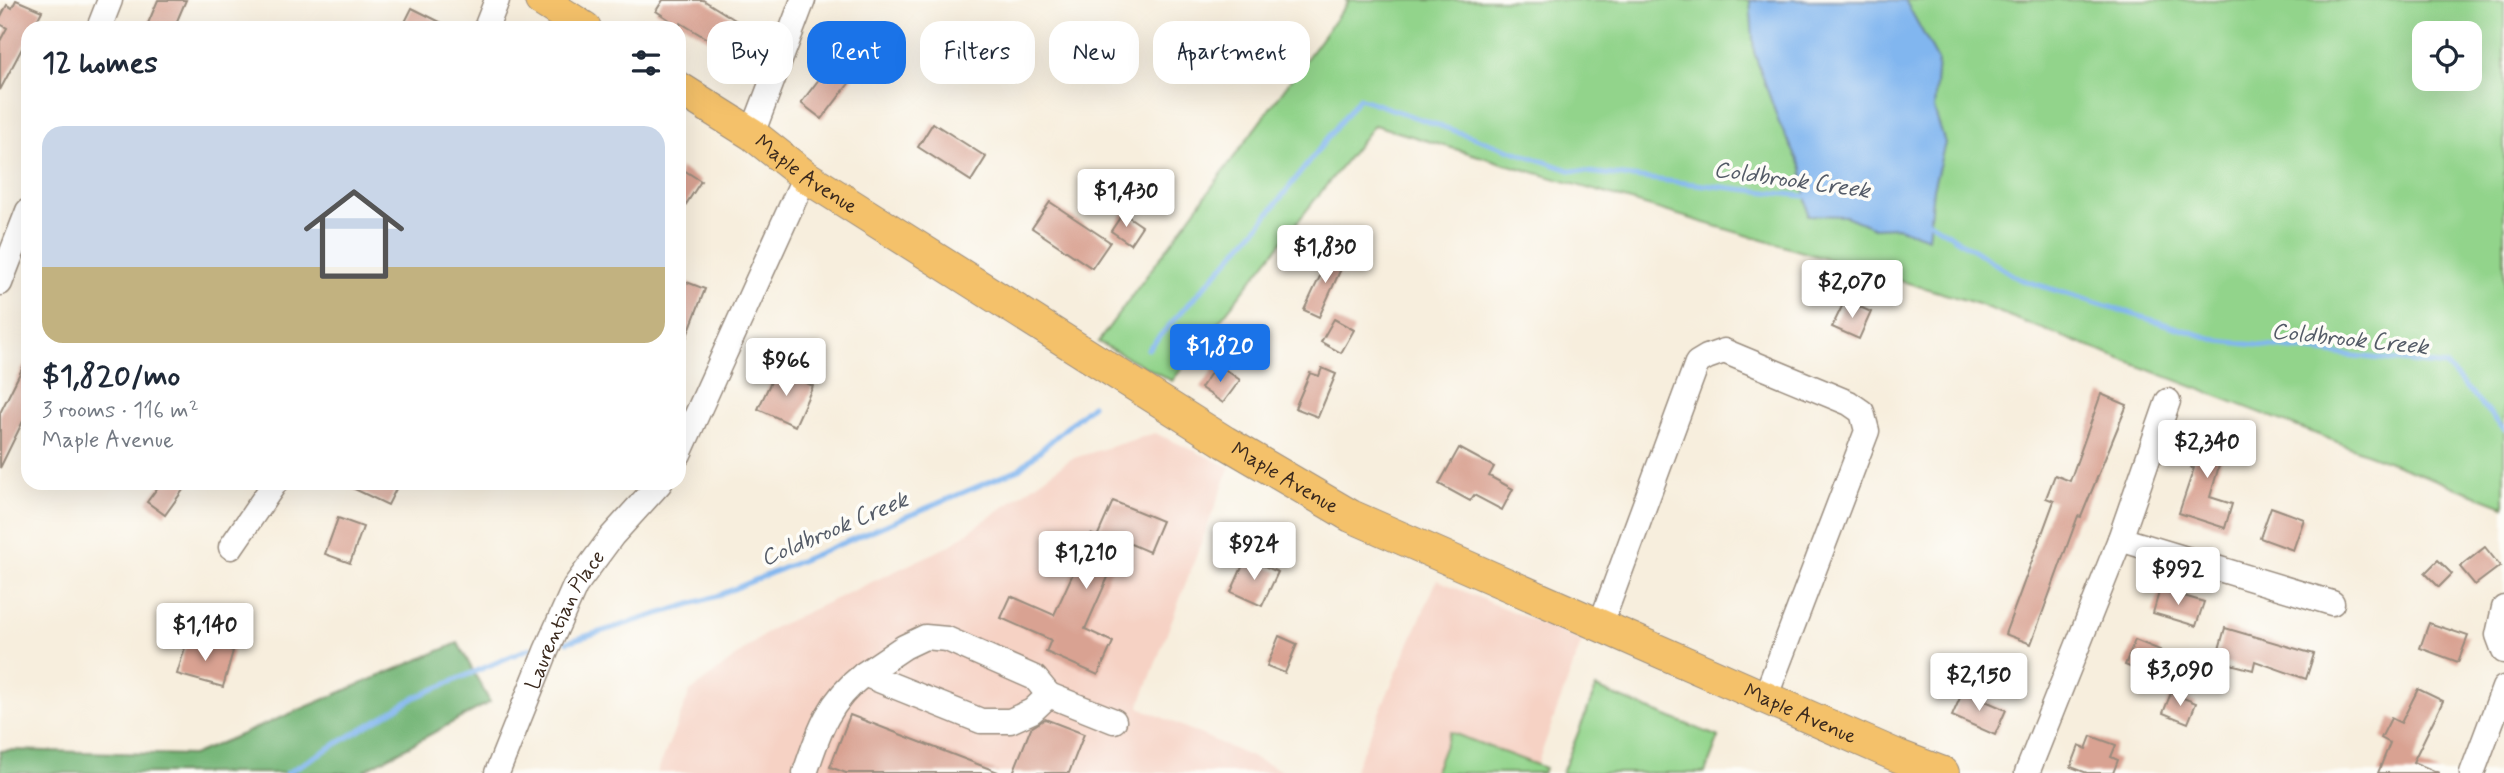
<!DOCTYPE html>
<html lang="en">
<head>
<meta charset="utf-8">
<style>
  body { margin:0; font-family:Mynerve,sans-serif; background:#f6f6f7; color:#1f2937; height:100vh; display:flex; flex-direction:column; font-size:26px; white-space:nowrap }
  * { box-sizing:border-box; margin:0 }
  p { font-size:23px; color:#747a83 }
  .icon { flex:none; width:38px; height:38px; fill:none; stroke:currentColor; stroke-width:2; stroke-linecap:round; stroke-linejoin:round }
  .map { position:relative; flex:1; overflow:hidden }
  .side { position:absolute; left:21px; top:21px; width:665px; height:469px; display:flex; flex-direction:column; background:#fff; border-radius:21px; box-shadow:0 7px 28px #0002 }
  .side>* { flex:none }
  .hud { position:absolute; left:707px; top:21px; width:665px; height:63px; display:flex; gap:14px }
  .controls { position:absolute; left:2412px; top:21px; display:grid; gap:14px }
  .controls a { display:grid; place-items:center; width:70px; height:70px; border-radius:14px; background:#fff; box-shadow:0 7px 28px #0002; font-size:35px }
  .price { position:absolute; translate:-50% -60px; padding:0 16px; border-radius:7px; background:#fff; color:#222; font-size:23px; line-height:46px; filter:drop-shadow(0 2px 4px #0008) }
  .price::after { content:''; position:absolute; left:50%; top:42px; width:21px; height:16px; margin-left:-10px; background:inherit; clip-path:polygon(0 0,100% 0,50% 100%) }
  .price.on { background:#1a73e8; color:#fff }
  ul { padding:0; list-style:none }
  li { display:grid; align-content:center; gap:14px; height:371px; padding:0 21px }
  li+li { border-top:2px solid #e0e1e3 }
  li span { display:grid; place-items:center; height:217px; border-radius:21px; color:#555 }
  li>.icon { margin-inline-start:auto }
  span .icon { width:126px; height:126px; fill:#fffc; stroke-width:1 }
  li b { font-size:30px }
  h2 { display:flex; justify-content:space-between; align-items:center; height:84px; padding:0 21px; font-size:30px }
  .pill { padding:0 24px; border-radius:21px; background:#fff; box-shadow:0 7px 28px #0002; font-size:24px; line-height:63px }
  .pill.on { background:#1a73e8; color:#fff }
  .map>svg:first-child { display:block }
  .built { fill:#f6d2c4 }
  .green { fill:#92d48b; stroke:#667f54; stroke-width:2; fill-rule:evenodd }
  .forest { fill:#75b677; stroke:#58704a; stroke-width:2 }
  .water { fill:#81b6ef; stroke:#5e7086; stroke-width:2 }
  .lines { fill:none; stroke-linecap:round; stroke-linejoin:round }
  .stream { stroke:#81b6ef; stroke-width:5 }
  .building { fill:#d9a292 }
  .minor-casing { stroke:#998c7e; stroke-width:27 }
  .major-casing { stroke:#998c7e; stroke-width:34 }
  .minor { stroke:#fff; stroke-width:24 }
  .major { stroke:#f4c16a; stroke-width:32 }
  .labels { text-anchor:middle; stroke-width:7; stroke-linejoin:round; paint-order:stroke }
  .street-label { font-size:21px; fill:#3b2a1e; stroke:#fdfcf7 }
  .water-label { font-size:23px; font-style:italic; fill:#545b67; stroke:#fdfcf7 }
</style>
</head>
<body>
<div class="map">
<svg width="2504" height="773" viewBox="0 0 2504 773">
  <rect width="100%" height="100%" fill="#fdfcf7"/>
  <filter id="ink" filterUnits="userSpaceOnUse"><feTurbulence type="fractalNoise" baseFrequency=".0143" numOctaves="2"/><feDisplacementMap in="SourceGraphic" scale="14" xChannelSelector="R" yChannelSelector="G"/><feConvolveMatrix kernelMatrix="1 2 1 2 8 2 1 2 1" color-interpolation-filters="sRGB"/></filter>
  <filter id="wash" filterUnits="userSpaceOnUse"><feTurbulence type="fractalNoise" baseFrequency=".00686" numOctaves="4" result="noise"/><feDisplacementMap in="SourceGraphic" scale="28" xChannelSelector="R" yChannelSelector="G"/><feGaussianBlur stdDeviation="1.57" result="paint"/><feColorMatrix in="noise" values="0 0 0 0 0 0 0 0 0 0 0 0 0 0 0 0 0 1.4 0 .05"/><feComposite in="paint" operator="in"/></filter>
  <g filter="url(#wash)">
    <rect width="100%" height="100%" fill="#f7eedd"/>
    <g class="built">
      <polygon points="1155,433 1230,467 1139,707 1287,773 657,773 690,692 773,628 949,546 1071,459"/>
      <polygon points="1437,580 1582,641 1534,773 1353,773"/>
    </g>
    <g class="green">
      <path d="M1346 0H2504V506L1972 302 1374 125 1172 381 1098 342 1348 2ZM2424 33H2469V79H2424Z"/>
      <polygon points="1596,688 1719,737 1705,773 1562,773"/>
      <polygon points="1450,732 1545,768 1543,773 1434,773"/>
    </g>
    <polygon class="forest" points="458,643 490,702 365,770 372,773 0,773 0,751 10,750 192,755"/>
    <polygon class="water" points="1750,0 1905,0 1938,60 1934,109 1945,143 1933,189 1928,238 1897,227 1874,228 1846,216 1808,215 1802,168 1779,123 1754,52"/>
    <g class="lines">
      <g class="stream">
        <polyline points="1925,219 2019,279 2220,341 2446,366 2504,429"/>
        <polyline points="1148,349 1258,227 1359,98 1569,170 1813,197"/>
        <polyline points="567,642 717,596 1019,469 1092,405"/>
        <polyline points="287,773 416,697 530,648"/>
      </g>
    </g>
    <g id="blocks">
      <g class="building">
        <polygon points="16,0 42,11 33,28 28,28 28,37 0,90 0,41 7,28 0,24 0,18 7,5 12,8"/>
        <polygon points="158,0 186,0 174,28 146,28"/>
        <polygon points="663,0 703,0 753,31 737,57 681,23 679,26 656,11"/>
        <polygon points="412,8 452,28 402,28"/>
        <polygon points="838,67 853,78 822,119 801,103 823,74 829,79"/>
        <polygon points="933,123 986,157 971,181 918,147"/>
        <polygon points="679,167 701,181 679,215"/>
        <polygon points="1050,202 1110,242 1092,268 1032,228"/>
        <polygon points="1123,213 1142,226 1130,244 1111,231"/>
        <polygon points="1331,253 1345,260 1319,317 1304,310"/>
        <polygon points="684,281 705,289 680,354 679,293"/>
        <polygon points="1845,300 1871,312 1859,339 1832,327"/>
        <polygon points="1334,319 1354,330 1341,353 1321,342"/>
        <polygon points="28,357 28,411 0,468 0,413"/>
        <polygon points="1217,364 1240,380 1223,403 1201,388"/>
        <polygon points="1322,368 1336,374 1318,417 1295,408 1310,373 1319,376"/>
        <polygon points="777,369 813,386 795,426 758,409"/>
        <polygon points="2101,394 2127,405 2081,517 2078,516 2031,644 2005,634 2054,501 2046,498 2055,475 2070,481"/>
        <polygon points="2204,424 2229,431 2210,497 2232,504 2225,528 2179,513 2194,468 2191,468"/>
        <polygon points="1459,448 1494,467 1489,476 1513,489 1502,510 1474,495 1470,501 1439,484"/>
        <polygon points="161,483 188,483 165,515 147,502"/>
        <polygon points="342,483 399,483 388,505"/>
        <polygon points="1113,501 1162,521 1149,552 1124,541 1085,629 1113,642 1098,675 1046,652 1051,640 1001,618 1011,596 1054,615 1091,534 1097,537"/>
        <polygon points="2271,507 2304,519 2293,550 2260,538"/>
        <polygon points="338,518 363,527 350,563 325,554"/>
        <polygon points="2485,547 2500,566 2475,585 2460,567"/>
        <polygon points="1246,558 1278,572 1262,606 1231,592"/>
        <polygon points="2438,560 2452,574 2439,587 2425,573"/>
        <polygon points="2160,589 2204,602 2196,626 2153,613"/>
        <polygon points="2429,623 2468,636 2458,662 2420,648"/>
        <polygon points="2225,628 2314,654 2306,679 2255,661 2253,670 2216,660"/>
        <polygon points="1279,636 1297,644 1285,673 1267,666"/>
        <polygon points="188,638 233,651 223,687 177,674"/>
        <polygon points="2135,640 2160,650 2149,675 2125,665"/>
        <polygon points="2418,689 2443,701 2413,762 2439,773 2378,773 2390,743 2381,738 2391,718 2401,723"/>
        <polygon points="1963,691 2006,710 1995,735 1952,716"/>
        <polygon points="2171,693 2196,703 2188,723 2163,713"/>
        <polygon points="850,715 998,772 998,773 846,773 830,767"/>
        <polygon points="1045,719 1084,734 1069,773 1013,773 1031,728"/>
        <polygon points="2091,736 2116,745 2111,757 2118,760 2113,773 2087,773 2071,767 2079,746 2086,749"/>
      </g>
    </g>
  </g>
  <g filter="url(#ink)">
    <use href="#blocks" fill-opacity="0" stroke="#998c7e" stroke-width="2"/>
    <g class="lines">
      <defs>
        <g id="minor">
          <polyline points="99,28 110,0"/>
          <polyline points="486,28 497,0"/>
          <polyline points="752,134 803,0"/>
          <polyline points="0,283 28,211"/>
          <polyline points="679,454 805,176"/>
          <polyline points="2120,539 2332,603"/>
          <polyline points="231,547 275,483"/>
          <polyline points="2504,608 2498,635 2504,651"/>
          <polyline points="1600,626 1697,363 1707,357 1724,351 1849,403 1862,412 1867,431 1765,698"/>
          <polyline points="864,674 904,647 925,637 947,639 1035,678 1049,695"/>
          <path id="s1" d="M497 773 546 651 575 586 612 536 660 483"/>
          <path d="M805 773C819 731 828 702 864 674L981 721H1010L1032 711 1049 695 1114 721"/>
          <polyline points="2027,773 2120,539 2168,401"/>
          <polyline points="2472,773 2504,688"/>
        </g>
        <g id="major">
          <polyline points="541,0 585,28"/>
          <path id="s2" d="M679 88 752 134 805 176 1225 442 1351 516 1898 756 1943 773"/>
        </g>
      </defs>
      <use href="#minor" class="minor-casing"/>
      <use href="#major" class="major-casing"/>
      <use href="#minor" class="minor"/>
      <use href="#major" class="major"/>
    </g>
  </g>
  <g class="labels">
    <g class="street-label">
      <text dy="7" stroke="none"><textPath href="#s2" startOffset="154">Maple Avenue</textPath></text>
      <text dy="7" stroke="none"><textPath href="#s2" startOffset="721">Maple Avenue</textPath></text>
      <text dy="7" stroke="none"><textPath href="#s1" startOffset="168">Laurentian Place</textPath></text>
      <text dy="7" stroke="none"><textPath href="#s2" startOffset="1288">Maple Avenue</textPath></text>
    </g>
    <g class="water-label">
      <text transform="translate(1792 179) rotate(8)" y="8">Coldbrook Creek</text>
      <text transform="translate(2350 338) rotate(6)" y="8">Coldbrook Creek</text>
      <text transform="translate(834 528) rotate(-23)" y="8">Coldbrook Creek</text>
    </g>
  </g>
</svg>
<div class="controls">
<a><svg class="icon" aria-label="locate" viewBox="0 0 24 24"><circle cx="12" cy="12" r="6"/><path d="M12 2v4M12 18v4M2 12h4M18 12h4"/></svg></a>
</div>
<b class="price" style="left:1126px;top:229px">$1,430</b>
<b class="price" style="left:1325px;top:285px">$1,830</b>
<b class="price" style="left:1852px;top:320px">$2,070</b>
<b class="price on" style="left:1220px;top:384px">$1,820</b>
<b class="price" style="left:786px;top:398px">$966</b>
<b class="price" style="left:2207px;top:480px">$2,340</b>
<b class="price" style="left:1254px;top:582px">$924</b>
<b class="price" style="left:1086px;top:591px">$1,210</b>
<b class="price" style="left:2178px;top:607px">$992</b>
<b class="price" style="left:205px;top:663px">$1,140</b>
<b class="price" style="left:2180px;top:708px">$3,090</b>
<b class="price" style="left:1979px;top:713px">$2,150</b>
<div class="hud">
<a class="pill">Buy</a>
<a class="pill on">Rent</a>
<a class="pill">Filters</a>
<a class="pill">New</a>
<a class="pill">Apartment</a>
</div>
<section class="side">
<h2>12 homes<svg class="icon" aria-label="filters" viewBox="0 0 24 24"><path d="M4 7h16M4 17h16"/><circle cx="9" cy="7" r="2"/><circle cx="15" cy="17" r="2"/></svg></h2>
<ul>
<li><span style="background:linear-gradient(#c9d6e8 65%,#c2b280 0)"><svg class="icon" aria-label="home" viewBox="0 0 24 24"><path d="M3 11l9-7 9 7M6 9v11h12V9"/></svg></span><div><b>$1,820/mo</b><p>3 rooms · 116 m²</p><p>Maple Avenue</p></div></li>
</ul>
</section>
</div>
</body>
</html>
